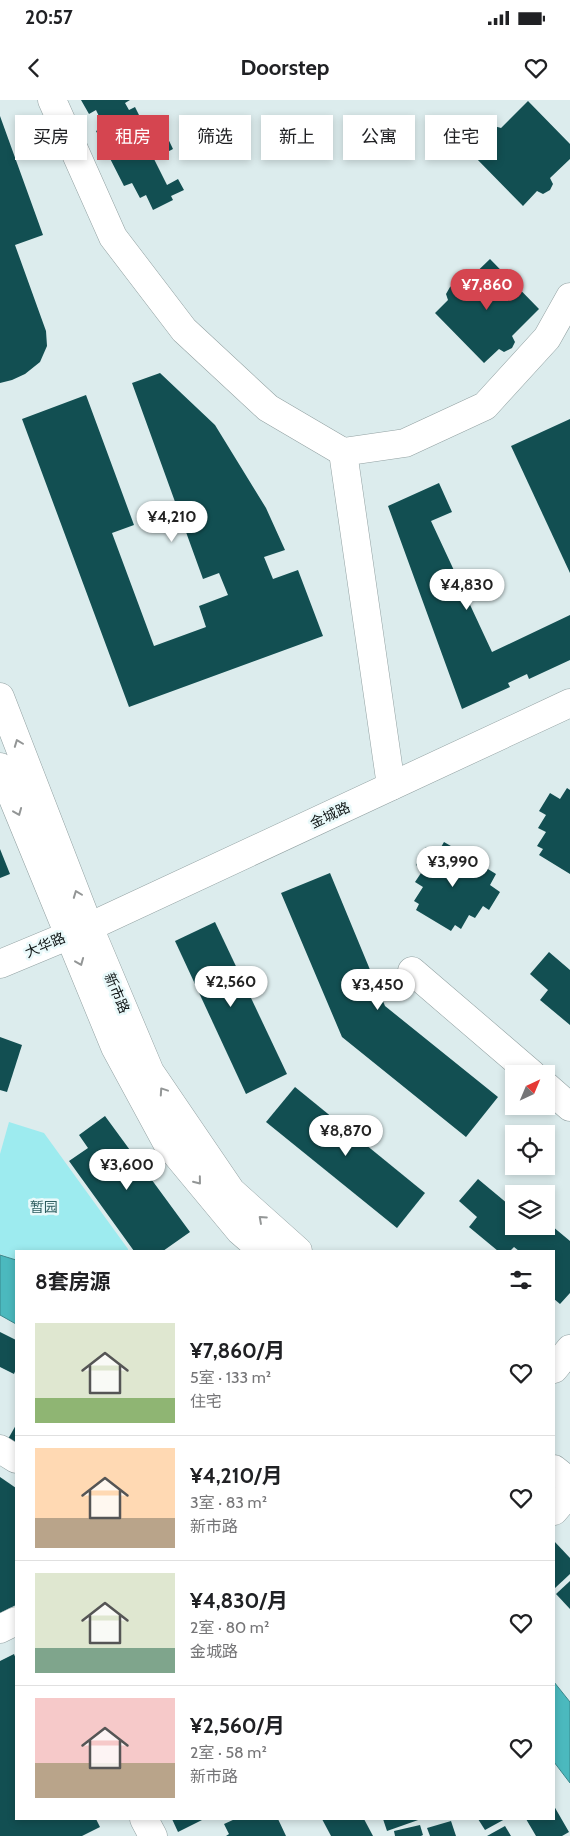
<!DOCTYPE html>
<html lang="zh">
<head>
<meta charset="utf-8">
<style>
  body { margin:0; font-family:Cabin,"Noto Sans SC",sans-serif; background:#f2f2f2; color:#202124; height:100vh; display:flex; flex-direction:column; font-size:19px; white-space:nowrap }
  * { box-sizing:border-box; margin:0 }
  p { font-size:16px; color:#757577 }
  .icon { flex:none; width:28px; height:28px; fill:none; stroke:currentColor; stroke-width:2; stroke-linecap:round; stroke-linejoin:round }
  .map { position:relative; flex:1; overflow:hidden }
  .side { position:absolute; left:15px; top:1150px; width:540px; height:570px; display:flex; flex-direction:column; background:#fff; border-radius:0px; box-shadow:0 2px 8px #0003 }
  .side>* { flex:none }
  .top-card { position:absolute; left:15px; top:15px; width:540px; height:45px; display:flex; gap:10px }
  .needle { width:32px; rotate:44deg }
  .buttons { position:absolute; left:505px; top:965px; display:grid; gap:10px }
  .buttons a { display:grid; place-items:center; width:50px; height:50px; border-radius:0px; background:#fff; box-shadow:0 2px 8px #0003; font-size:25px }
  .price { position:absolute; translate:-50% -42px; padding:0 11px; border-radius:18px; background:#fff; color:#222; font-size:16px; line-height:32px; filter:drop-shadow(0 1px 2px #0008) }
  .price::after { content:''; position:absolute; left:50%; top:30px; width:15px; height:11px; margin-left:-8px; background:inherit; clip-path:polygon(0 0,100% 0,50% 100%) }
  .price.on { background:#d54550; color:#fff }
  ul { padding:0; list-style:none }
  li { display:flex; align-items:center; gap:15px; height:125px; padding:0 20px }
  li+li { border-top:1px solid #e0e0e0 }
  li span { display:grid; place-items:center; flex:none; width:140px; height:100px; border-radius:0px; color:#555 }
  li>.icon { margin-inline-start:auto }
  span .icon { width:60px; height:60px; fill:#fffc; stroke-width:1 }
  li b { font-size:21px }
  h2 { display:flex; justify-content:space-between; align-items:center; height:60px; padding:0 20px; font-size:21px }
  .chip { padding:0 18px; border-radius:0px; background:#fff; box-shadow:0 2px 8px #0003; font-size:18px; line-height:45px }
  .chip.on { background:#d54550; color:#fff }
  .status { display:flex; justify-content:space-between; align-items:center; height:35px; padding:0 25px; background:#fff; direction:ltr }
  .status svg { height:14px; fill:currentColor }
  header { display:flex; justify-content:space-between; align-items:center; height:65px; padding:0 20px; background:#fff; font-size:22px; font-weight:700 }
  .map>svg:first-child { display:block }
  .green { fill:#9debef }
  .water { fill:#4bb9be; stroke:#39888c }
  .building { fill:#124f52 }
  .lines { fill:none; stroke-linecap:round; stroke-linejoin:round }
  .minor-casing { stroke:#92a1a2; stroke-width:29 }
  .minor { stroke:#fff; stroke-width:28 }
  .oneway { stroke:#939696 }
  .labels { text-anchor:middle; stroke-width:5; stroke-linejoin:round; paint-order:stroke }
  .street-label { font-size:14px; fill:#101616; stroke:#e9f9fa }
  .park-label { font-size:14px; fill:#2e5e60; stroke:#e9f9fa }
</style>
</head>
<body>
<div class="status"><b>20:57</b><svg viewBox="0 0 49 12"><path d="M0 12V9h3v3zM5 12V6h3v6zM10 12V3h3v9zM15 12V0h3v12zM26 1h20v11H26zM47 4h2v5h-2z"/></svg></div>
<header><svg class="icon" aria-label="back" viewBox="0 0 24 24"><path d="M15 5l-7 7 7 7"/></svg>Doorstep<svg class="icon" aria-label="heart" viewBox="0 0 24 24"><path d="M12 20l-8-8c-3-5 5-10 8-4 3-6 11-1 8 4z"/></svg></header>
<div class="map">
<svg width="570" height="1736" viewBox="0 0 570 1736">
  <rect width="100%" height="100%" fill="#dceced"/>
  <polygon class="green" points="9,1022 44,1033 128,1149 128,1151 16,1151 16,1160 0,1154 0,1054"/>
  <g class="water">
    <polygon points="0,1155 16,1160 16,1224 0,1215"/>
    <polygon points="554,1582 570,1602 570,1683 554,1662"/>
  </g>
  <g class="building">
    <polygon points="81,0 130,0 125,3 129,10 135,7 146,29 160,22 173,49 154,59 167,85 178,79 184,90 171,96 173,100 153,110 146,95 140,98 132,83 124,86 96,31 104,27 96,10 89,14"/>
    <polygon points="528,1 570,44 570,59 550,78 553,84 550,90 543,94 537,91 523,106 473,55 487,43 484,36 488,29 494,26 501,28"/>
    <polygon points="0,16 43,135 15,145 46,231 47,246 40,262 25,274 12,280 0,283"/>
    <polygon points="490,159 539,209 512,236 515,242 512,248 504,252 499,249 484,263 435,213 448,200 446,194 450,187 456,183 462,186"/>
    <polygon points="160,273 215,325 266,408 285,450 264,457 273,479 298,470 323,536 129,607 22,319 86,295 134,425 112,433 154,546 206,527 199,506 228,495 219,473 203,479 132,283"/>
    <polygon points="570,319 570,473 511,346"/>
    <polygon points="439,383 452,412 431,421 492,552 570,515 570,560 529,579 527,574 508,583 510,587 462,609 388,406"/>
    <polygon points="567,688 570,690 570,774 539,755 543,749 537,746 546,732 538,728 546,715 539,711 550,693 560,699"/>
    <polygon points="444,742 463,753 457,762 470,769 475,761 496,774 490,785 500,792 489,810 483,806 475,818 469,815 461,829 455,825 451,831 416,810 419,804 414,801 423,787 415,782 423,770 416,765 426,747 437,754"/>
    <polygon points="0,749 10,774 0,778"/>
    <polygon points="330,773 385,906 498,997 466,1037 342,937 281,793"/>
    <polygon points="215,822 287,974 246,994 175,841"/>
    <polygon points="549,852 570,870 570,925 540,900 548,890 530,874"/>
    <polygon points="0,937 22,945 7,992 0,990"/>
    <polygon points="295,987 425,1093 397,1128 266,1022"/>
    <polygon points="105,1016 190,1132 163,1151 134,1151 69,1061 88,1048 79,1035"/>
    <polygon points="478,1079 508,1104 514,1096 514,1126 546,1126 546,1121 570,1141 570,1193 560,1204 554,1199 554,1151 519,1151 514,1147 510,1151 498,1151 469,1127 477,1117 459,1101"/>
    <polygon points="0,1232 16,1240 16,1269 14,1274 0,1267"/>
    <polygon points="16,1325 16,1344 8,1339"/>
    <polygon points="0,1377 16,1388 16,1505 0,1513"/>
    <polygon points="554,1441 570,1458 570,1474 554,1489"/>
    <polygon points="570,1481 570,1509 556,1494"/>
    <polygon points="14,1554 16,1559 16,1719 96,1719 100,1727 82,1736 0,1736 0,1561"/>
    <polygon points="554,1706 569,1732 562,1736 536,1736 526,1719 554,1719"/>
    <polygon points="172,1719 204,1719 178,1732"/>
    <polygon points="235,1719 278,1719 286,1736 226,1736 229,1734 224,1724"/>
    <polygon points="322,1719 364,1719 373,1736 331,1736"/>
    <polygon points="383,1719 421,1719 387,1731"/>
    <polygon points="478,1719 505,1719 485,1730"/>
    <polygon points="451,1721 456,1736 430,1736 427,1728"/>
    <polygon points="420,1725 423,1735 421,1736 395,1736 394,1731"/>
    <polygon points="505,1726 511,1736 487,1736"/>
  </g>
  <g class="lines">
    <defs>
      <g id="minor">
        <polyline points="52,0 113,137 184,230 268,308 343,352 405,343 485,306 547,238 570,197"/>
        <polyline points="343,352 391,686"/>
        <polyline points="0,597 89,827 150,972 231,1091 298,1151"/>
        <polyline points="0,667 115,947 167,1043 240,1131 263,1151"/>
        <polyline points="0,864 89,827 570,603"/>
        <polyline points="412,871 532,974"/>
        <polyline points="546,986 570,1007"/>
        <polyline points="554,1269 570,1249"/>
        <polyline points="0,1349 16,1359"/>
        <polyline points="554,1369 570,1382"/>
        <polyline points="554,1411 570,1392"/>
        <polyline points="0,1529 16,1521"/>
        <polyline points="144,1719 153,1736"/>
      </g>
    </defs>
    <use href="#minor" class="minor-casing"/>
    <use href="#minor" class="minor"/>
  </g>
  <defs><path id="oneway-chevron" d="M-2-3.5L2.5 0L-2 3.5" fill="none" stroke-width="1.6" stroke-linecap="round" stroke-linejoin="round" transform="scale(1.25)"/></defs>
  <g class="oneway">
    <use href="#oneway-chevron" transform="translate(18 643) rotate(-111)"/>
    <use href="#oneway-chevron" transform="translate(18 712) rotate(68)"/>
    <use href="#oneway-chevron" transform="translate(77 794) rotate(-111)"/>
    <use href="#oneway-chevron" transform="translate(80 862) rotate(68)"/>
    <use href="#oneway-chevron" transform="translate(163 991) rotate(-124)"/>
    <use href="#oneway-chevron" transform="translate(198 1081) rotate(51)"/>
    <use href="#oneway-chevron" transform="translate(262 1119) rotate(-138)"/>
  </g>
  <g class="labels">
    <g class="street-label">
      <text transform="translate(330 715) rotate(-25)" y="5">金城路</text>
      <text transform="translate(45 845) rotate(-23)" y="5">大华路</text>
      <text transform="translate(117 893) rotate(67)" y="5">新市路</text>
    </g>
    <g class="park-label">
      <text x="44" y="1112">暂园</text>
    </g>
  </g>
</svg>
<div class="buttons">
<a><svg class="needle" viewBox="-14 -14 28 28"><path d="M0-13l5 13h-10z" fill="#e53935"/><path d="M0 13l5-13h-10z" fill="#757577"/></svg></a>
<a><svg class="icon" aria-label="locate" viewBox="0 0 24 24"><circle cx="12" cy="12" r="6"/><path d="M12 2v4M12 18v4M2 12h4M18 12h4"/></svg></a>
<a><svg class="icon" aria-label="layers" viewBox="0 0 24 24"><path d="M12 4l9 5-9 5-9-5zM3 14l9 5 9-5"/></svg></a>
</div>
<b class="price on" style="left:487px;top:211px">¥7,860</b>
<b class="price" style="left:172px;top:443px">¥4,210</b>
<b class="price" style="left:467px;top:511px">¥4,830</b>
<b class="price" style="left:453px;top:788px">¥3,990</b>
<b class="price" style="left:231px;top:908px">¥2,560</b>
<b class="price" style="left:378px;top:911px">¥3,450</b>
<b class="price" style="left:346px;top:1057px">¥8,870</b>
<b class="price" style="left:127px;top:1091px">¥3,600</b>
<div class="top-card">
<a class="chip">买房</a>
<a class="chip on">租房</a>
<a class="chip">筛选</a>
<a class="chip">新上</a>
<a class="chip">公寓</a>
<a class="chip">住宅</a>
</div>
<section class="side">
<h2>8套房源<svg class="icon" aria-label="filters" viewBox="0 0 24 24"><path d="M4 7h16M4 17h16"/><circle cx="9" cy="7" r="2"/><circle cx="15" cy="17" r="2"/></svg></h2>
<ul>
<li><span style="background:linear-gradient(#dfe7d0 75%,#8fb573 0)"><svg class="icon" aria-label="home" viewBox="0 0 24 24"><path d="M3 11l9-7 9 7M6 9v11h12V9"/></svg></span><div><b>¥7,860/月</b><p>5室 · 133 m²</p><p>住宅</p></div><svg class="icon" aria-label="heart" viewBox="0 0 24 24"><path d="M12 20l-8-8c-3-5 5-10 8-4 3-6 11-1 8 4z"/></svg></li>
<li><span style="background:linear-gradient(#ffd9b3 70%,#b9a48a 0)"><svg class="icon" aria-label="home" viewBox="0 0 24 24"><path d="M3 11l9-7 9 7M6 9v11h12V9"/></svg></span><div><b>¥4,210/月</b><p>3室 · 83 m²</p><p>新市路</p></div><svg class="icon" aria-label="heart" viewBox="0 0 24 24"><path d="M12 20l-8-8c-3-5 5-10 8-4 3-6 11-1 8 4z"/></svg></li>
<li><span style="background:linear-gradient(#dfe7d0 75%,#7fa58c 0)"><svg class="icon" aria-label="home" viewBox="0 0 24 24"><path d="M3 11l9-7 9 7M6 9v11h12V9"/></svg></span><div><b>¥4,830/月</b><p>2室 · 80 m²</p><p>金城路</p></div><svg class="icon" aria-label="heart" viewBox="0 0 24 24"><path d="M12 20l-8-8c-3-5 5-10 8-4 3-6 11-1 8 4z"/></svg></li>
<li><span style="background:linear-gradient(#f6c9c9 65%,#b9a48a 0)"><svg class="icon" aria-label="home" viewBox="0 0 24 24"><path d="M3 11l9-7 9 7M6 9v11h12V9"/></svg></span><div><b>¥2,560/月</b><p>2室 · 58 m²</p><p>新市路</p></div><svg class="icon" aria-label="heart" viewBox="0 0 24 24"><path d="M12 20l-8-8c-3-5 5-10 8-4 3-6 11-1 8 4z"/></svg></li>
</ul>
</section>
</div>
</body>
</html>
